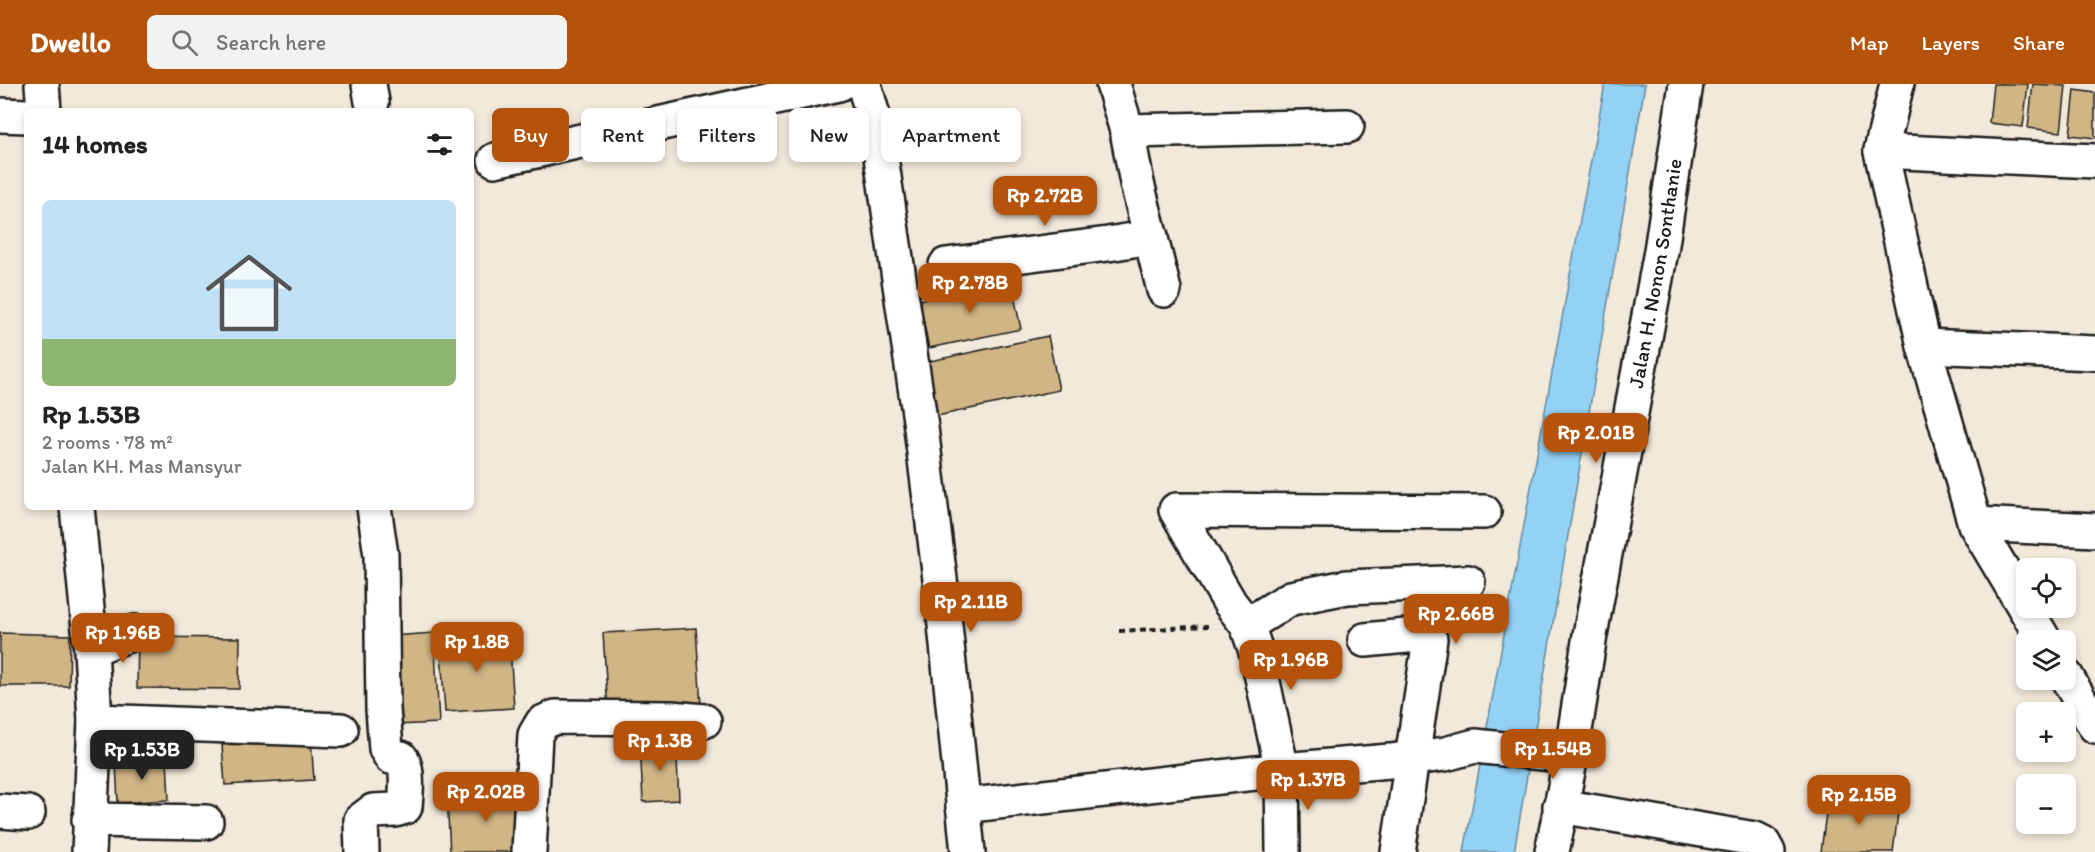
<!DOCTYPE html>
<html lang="en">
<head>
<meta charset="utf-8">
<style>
  body { margin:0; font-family:Itim,sans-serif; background:#f2f2f2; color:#222; height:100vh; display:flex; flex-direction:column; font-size:22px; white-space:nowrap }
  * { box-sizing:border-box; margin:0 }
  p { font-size:20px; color:#767676 }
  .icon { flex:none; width:33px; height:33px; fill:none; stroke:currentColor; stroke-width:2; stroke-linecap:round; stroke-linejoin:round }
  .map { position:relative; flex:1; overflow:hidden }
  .panel { position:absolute; left:24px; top:24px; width:450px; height:402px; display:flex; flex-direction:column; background:#fff; border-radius:9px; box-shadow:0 3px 9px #0003 }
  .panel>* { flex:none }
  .top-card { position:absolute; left:492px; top:24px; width:570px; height:54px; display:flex; gap:12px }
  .tools { position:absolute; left:2016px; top:474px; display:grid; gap:12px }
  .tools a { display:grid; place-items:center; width:60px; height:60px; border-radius:9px; background:#fff; box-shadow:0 3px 9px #0003; font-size:30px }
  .price { position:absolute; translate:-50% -51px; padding:0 14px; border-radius:12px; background:#b45309; color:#fff; font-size:20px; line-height:39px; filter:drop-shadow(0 2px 3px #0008) }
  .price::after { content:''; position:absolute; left:50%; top:36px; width:18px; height:14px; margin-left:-9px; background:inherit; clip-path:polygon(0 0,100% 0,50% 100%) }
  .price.current { background:#222; color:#fff }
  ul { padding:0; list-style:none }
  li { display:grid; align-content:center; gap:12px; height:318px; padding:0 18px }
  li+li { border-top:2px solid #e0e0e0 }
  li span { display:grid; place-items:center; height:186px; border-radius:9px; color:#555 }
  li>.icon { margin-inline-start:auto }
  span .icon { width:108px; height:108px; fill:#fffc; stroke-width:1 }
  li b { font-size:26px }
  h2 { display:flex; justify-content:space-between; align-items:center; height:72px; padding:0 18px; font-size:26px }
  .chip { padding:0 21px; border-radius:9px; background:#fff; box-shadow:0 3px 9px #0003; font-size:21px; line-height:54px }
  .chip.current { background:#b45309; color:#fff }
  header { display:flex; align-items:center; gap:36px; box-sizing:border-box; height:84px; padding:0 30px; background:#b45309; color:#fff }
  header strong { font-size:28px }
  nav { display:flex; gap:33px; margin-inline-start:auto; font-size:21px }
  .search { width:420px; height:54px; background:#f2f2f2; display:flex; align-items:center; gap:15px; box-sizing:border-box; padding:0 21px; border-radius:9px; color:#767676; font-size:22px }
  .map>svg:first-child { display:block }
  .water { fill:#94d2f5; stroke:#64899e; stroke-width:1.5 }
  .building { fill:#d0b585; stroke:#1c1c1c; stroke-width:1.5 }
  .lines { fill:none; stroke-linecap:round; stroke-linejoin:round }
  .minor-casing { stroke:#1c1c1c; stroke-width:38 }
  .path { stroke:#1c1c1c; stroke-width:4; stroke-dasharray:6 4.5; stroke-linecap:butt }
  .minor { stroke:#fff; stroke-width:33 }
  .labels { text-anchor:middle; stroke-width:4.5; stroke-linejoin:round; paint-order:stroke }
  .street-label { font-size:21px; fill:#1c1c1c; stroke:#fff }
</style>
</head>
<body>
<header>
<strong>Dwello</strong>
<div class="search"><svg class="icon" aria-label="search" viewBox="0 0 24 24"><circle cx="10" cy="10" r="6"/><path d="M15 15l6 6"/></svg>Search here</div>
<nav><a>Map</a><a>Layers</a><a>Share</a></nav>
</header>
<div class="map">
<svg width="2095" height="768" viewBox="0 0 2095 768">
  <rect width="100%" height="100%" fill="#f1e9da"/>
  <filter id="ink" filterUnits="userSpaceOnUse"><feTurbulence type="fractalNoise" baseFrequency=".0167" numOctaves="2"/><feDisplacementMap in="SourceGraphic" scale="12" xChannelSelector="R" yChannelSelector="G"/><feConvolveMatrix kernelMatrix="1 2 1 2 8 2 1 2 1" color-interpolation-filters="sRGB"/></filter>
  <g filter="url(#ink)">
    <polygon class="water" points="1605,0 1645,0 1514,768 1464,768"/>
    <g class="building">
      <polygon points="1993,0 2028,0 2023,43 1989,39"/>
      <polygon points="2033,0 2066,2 2061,48 2028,44"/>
      <polygon points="2075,6 2095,9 2095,54 2070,51"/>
      <polygon points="1011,197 1021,245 929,264 919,216"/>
      <polygon points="1048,252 1059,306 932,333 921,279"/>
      <polygon points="696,544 701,622 608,628 603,549"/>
      <polygon points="0,549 70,551 69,602 0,602"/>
      <polygon points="434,549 439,639 395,641 391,552"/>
      <polygon points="509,549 514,624 445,628 440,553"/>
      <polygon points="138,553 240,554 239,605 137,604"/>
      <polygon points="163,646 168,673 116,676 117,647"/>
      <polygon points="311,656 314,696 225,701 222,661"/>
      <polygon points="676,657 679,716 643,718 640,659"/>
      <polygon points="167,676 169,716 118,719 116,679"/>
      <polygon points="526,709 518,768 450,768 447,713"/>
      <polygon points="1828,713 1899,721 1893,768 1821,768"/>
    </g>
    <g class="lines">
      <defs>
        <g id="minor">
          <polyline points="42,0 44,27"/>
          <polyline points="369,0 372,18"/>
          <polyline points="864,0 877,46 920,336 942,511 968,768"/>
          <polyline points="1113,0 1127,47 1137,99 1164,206"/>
          <polyline points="1897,0 1881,67 1924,262 1975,440 2044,556"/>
          <polyline points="0,31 27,32"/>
          <polyline points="1127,47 1347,42"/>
          <polyline points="1881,67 2095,77"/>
          <polyline points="495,76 839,0"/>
          <polyline points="946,181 1108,160 1151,153"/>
          <polyline points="1924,262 2095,269"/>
          <polyline points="77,423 91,565 95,637 89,768"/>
          <polyline points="1975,440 2095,446"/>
          <polyline points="1247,541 1291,514 1347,503 1468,498"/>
          <polyline points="1365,556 1427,550 1430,555 1398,768"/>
          <polyline points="91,565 135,548"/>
          <polyline points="2066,592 2095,642"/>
          <polyline points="95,637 341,646"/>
          <polyline points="963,722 1282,686 1390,677 1445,670 1475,662 1571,672"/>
          <polyline points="1560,722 1755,755 1763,759 1768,768"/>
          <polyline points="0,727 28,729"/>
          <polyline points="89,736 206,738"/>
          <path d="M362 768 361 736 373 727 395 726 405 723C406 711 409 683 401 674L391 673 386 665 383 625 381 471 374 423"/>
          <polyline points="529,768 535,651 542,639 555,633 671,634 704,637"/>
          <polyline points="1283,768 1282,686 1257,570 1247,541 1230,519 1176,426 1484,428"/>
          <path id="s1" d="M1552 768 1571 672 1590 551 1661 167 1686 0"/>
        </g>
      </defs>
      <use href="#minor" class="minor-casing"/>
      <polyline class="path" points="1119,547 1208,542"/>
      <use href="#minor" class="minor"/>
    </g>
  </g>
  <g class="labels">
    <g class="street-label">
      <text dy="7" stroke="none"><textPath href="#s1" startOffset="588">Jalan H. Nonon Sonthanie</textPath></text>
    </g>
  </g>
</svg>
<div class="tools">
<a><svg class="icon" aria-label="locate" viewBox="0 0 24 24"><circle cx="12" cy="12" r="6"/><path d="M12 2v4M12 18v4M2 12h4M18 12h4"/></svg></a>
<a><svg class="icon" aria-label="layers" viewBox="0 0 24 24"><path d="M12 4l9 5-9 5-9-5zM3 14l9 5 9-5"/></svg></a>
<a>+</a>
<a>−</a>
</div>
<b class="price" style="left:1045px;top:143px">Rp 2.72B</b>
<b class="price" style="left:970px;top:230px">Rp 2.78B</b>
<b class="price" style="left:1596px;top:380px">Rp 2.01B</b>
<b class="price" style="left:971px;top:549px">Rp 2.11B</b>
<b class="price" style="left:1456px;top:561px">Rp 2.66B</b>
<b class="price" style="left:123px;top:580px">Rp 1.96B</b>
<b class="price" style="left:477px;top:589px">Rp 1.8B</b>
<b class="price" style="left:1291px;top:607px">Rp 1.96B</b>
<b class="price" style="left:660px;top:688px">Rp 1.3B</b>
<b class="price" style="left:1553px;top:696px">Rp 1.54B</b>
<b class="price current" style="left:142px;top:697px">Rp 1.53B</b>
<b class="price" style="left:1308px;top:727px">Rp 1.37B</b>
<b class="price" style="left:486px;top:739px">Rp 2.02B</b>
<b class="price" style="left:1859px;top:742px">Rp 2.15B</b>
<div class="top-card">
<a class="chip current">Buy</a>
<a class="chip">Rent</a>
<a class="chip">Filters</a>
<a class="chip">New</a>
<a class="chip">Apartment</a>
</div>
<section class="panel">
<h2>14 homes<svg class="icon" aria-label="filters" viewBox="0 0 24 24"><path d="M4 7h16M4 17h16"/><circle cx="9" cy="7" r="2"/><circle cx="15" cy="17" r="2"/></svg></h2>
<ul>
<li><span style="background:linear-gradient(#bfe0f5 75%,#8fb573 0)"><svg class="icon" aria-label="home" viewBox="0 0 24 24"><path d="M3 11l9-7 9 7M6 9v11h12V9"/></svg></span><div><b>Rp 1.53B</b><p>2 rooms · 78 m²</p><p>Jalan KH. Mas Mansyur</p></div></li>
</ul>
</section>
</div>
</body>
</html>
